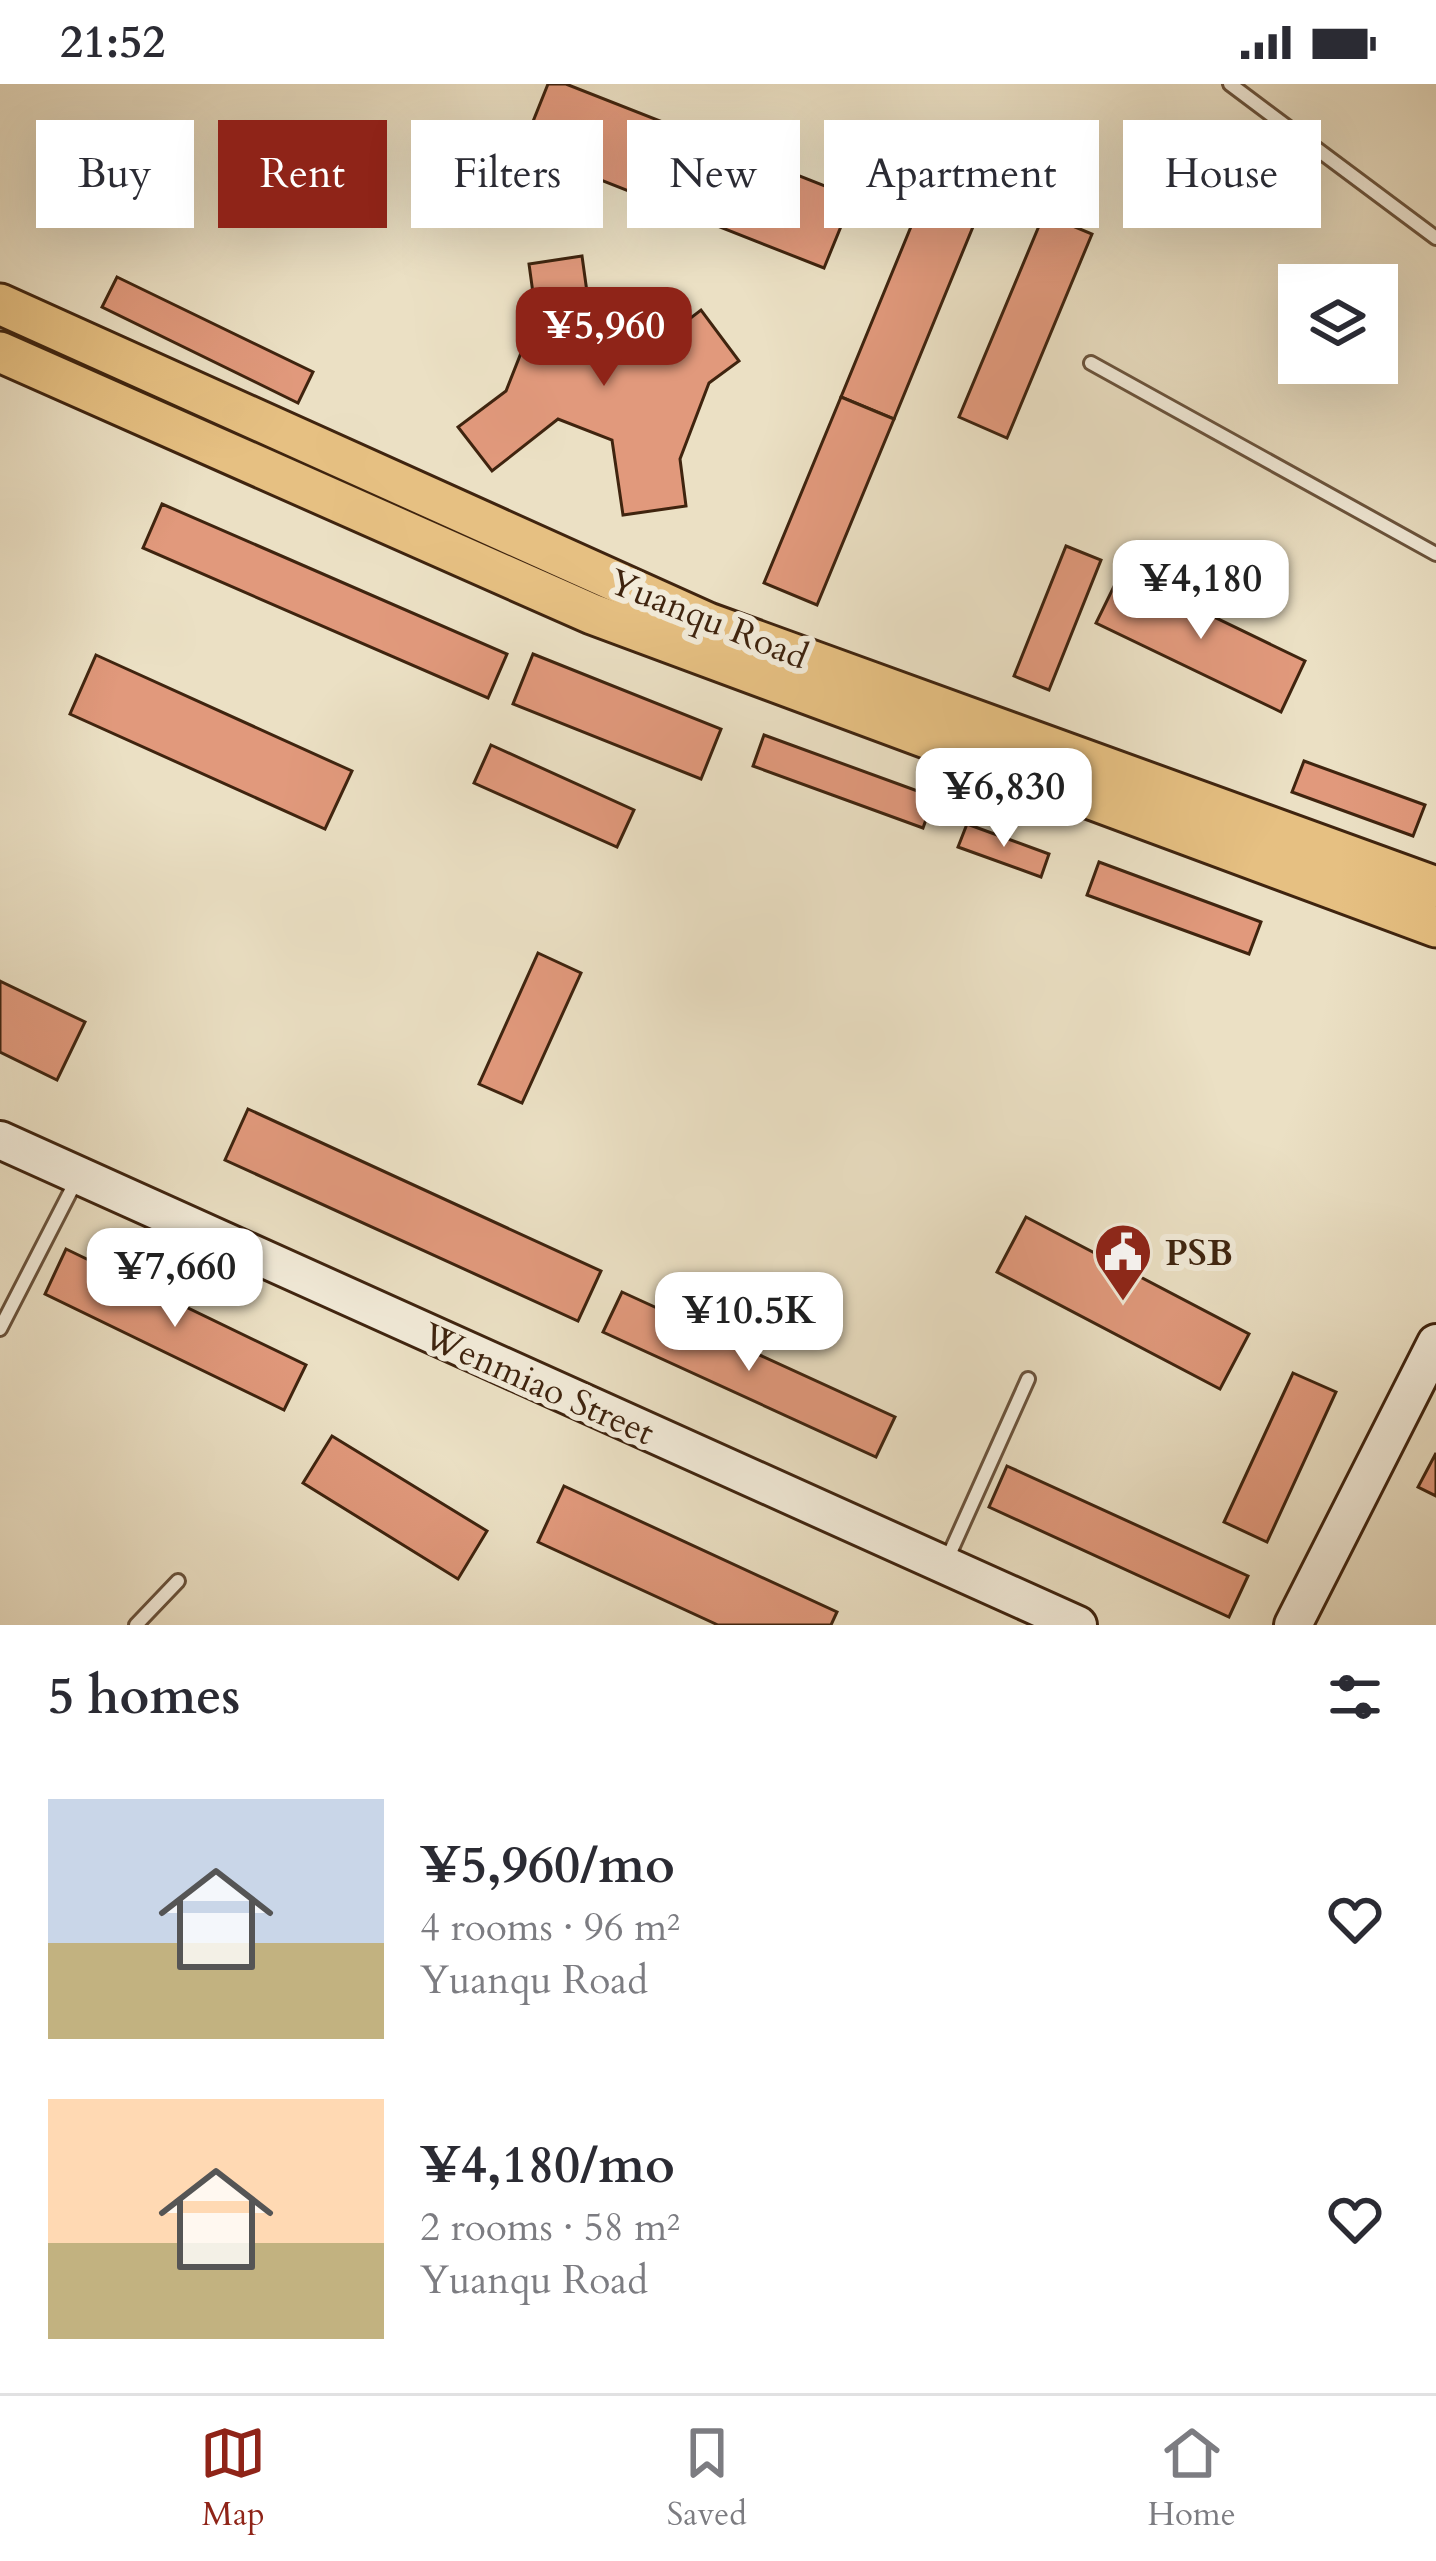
<!DOCTYPE html>
<html lang="en">
<head>
<meta charset="utf-8">
<style>
  body { margin:0; font-family:Cardo,serif; background:#f7f7f7; color:#2b2b33; height:100vh; display:flex; flex-direction:column; font-size:45px; white-space:nowrap }
  * { box-sizing:border-box; margin:0 }
  p { font-size:39px; color:#7c7c81 }
  .icon { flex:none; width:66px; height:66px; fill:none; stroke:currentColor; stroke-width:2; stroke-linecap:round; stroke-linejoin:round }
  .map { position:relative; height:1541px; overflow:hidden }
  .sheet { display:flex; flex-direction:column; background:#fff; flex:1 }
  .sheet>* { flex:none }
  .guide { position:absolute; left:36px; top:36px; width:1365px; height:108px; display:flex; gap:24px }
  .buttons { position:absolute; left:1278px; top:180px; display:grid; gap:24px }
  .buttons a { display:grid; place-items:center; width:120px; height:120px; border-radius:0px; background:#fff; box-shadow:0 12px 48px #0002; font-size:60px }
  .price { position:absolute; translate:-50% -102px; padding:0 27px; border-radius:24px; background:#fff; color:#222; font-size:39px; line-height:78px; filter:drop-shadow(0 3px 6px #0008) }
  .price::after { content:''; position:absolute; left:50%; top:72px; width:36px; height:27px; margin-left:-18px; background:inherit; clip-path:polygon(0 0,100% 0,50% 100%) }
  .price.current { background:#8f2418; color:#fff }
  ul { padding:0; list-style:none }
  li { display:flex; align-items:center; gap:36px; height:300px; padding:0 48px }
  li span { display:grid; place-items:center; flex:none; width:336px; height:240px; border-radius:0px; color:#555 }
  li>.icon { margin-inline-start:auto }
  span .icon { width:144px; height:144px; fill:#fffc; stroke-width:1 }
  li b { font-size:51px }
  h2 { display:flex; justify-content:space-between; align-items:center; height:144px; padding:0 48px; font-size:51px }
  .pill { padding:0 42px; border-radius:0px; background:#fff; box-shadow:0 12px 48px #0002; font-size:42px; line-height:108px }
  .pill.current { background:#8f2418; color:#fff }
  .status { display:flex; justify-content:space-between; align-items:center; height:84px; padding:0 60px; background:#fff; direction:ltr }
  .status svg { height:33px; fill:currentColor }
  .tab-bar { display:flex; justify-content:space-around; align-items:center; height:168px; border-top:3px solid #e1e1e2; background:#fff; font-size:33px; color:#7c7c81 }
  .tab-bar a { display:grid; justify-items:center; gap:6px }
  .tab-bar .current { color:#8f2418 }
  .map>svg:first-child { display:block }
  .building { fill:#e1997c; stroke:#3f240f; stroke-width:3 }
  .lines { fill:none; stroke-linecap:round; stroke-linejoin:round }
  .service-casing { stroke:#6a533c; stroke-width:18 }
  .secondary-casing { stroke:#3f240f; stroke-width:42 }
  .primary-casing { stroke:#3f240f; stroke-width:45 }
  .service { stroke:#f2ebd9; stroke-width:12 }
  .secondary { stroke:#f2ebd9; stroke-width:36 }
  .primary { stroke:#e6c082; stroke-width:39 }
  .labels { text-anchor:middle; stroke-width:12; stroke-linejoin:round; paint-order:stroke }
  .street-label { font-size:36px; fill:#3f240f; stroke:#f2ebd9 }
  .poi-label { font-size:36px; font-weight:bold; fill:#3f240f; stroke:#f2ebd9; text-anchor:start }
</style>
</head>
<body>
<div class="status"><b>21:52</b><svg viewBox="0 0 49 12"><path d="M0 12V9h3v3zM5 12V6h3v6zM10 12V3h3v9zM15 12V0h3v12zM26 1h20v11H26zM47 4h2v5h-2z"/></svg></div>
<div class="map">
<svg width="1436" height="1541" viewBox="0 0 1436 1541">
  <rect width="100%" height="100%" fill="#ebe0c4"/>
  <filter id="stains"><feTurbulence type="fractalNoise" baseFrequency=".00167" numOctaves="4"/><feColorMatrix values="0 0 0 0 .2 0 0 0 0 .09 0 0 0 0 .02 0 0 0 .5 -.17"/></filter>
  <radialGradient id="worn" r=".72"><stop offset=".6" stop-color="#630" stop-opacity="0"/><stop offset="1" stop-color="#630" stop-opacity=".3"/></radialGradient>
  <g class="building">
    <polygon points="548,0 566,0 853,113 824,184 522,65"/>
    <polygon points="924,111 977,133 894,335 841,313"/>
    <polygon points="1044,130 1092,150 1007,354 959,333"/>
    <polygon points="582,172 591,237 654,262 701,226 739,277 709,299 680,375 686,422 623,431 612,356 558,335 492,387 458,343 506,307 536,231 529,180"/>
    <polygon points="117,193 313,288 298,319 102,223"/>
    <polygon points="841,313 894,335 817,521 764,499"/>
    <polygon points="162,420 507,570 488,614 143,464"/>
    <polygon points="1066,462 1101,476 1049,606 1014,592"/>
    <polygon points="1121,488 1305,577 1281,628 1096,539"/>
    <polygon points="533,570 721,645 701,695 513,620"/>
    <polygon points="96,571 352,687 325,745 70,630"/>
    <polygon points="764,651 934,713 923,744 753,682"/>
    <polygon points="491,661 634,726 617,763 474,699"/>
    <polygon points="1304,677 1425,721 1413,752 1292,708"/>
    <polygon points="967,740 1049,770 1041,793 958,763"/>
    <polygon points="1099,778 1261,838 1249,870 1087,811"/>
    <polygon points="538,869 581,889 522,1019 479,1000"/>
    <polygon points="0,897 85,938 57,996 0,968"/>
    <polygon points="248,1025 601,1187 578,1237 225,1076"/>
    <polygon points="1026,1133 1249,1250 1220,1305 997,1188"/>
    <polygon points="66,1165 306,1281 284,1326 45,1210"/>
    <polygon points="622,1208 895,1333 876,1373 603,1248"/>
    <polygon points="1293,1289 1336,1308 1267,1458 1224,1438"/>
    <polygon points="332,1352 487,1447 458,1495 303,1399"/>
    <polygon points="1436,1369 1436,1412 1418,1403"/>
    <polygon points="1007,1382 1248,1492 1229,1533 989,1423"/>
    <polygon points="564,1402 837,1528 831,1541 718,1541 538,1458"/>
  </g>
  <g class="lines">
    <defs>
      <g id="service">
        <polyline points="1230,0 1436,154"/>
        <polyline points="1091,279 1436,470"/>
        <polyline points="0,1245 78,1093"/>
        <polyline points="945,1480 1028,1295"/>
        <polyline points="136,1541 178,1497"/>
      </g>
      <g id="secondary">
        <polyline points="0,1056 1078,1541"/>
        <polyline points="1293,1541 1436,1259"/>
      </g>
      <g id="primary">
        <polyline points="0,220 708,539 1436,803"/>
        <polyline points="0,268 592,530 1436,843"/>
      </g>
    </defs>
    <use href="#service" class="service-casing"/>
    <use href="#secondary" class="secondary-casing"/>
    <use href="#primary" class="primary-casing"/>
    <use href="#service" class="service"/>
    <use href="#secondary" class="secondary"/>
    <use href="#primary" class="primary"/>
  </g>
  <defs>
    <symbol id="civic-pin" viewBox="-11 -11 22 30"><path d="M0 17L-7.5 6A9.5 9.5 0 1 1 7.5 6Z" fill="#8f2418" stroke="#f2ebd9"/><path d="M-.6-6.5H3V-4.5H.6V-3L4-1V1h2V6H-6V1h2V-1L-.6-3ZM-1.2 2.5V6h2.4V2.5Z" fill="#fff"/></symbol>
  </defs>
  <g fill-rule="evenodd">
    <use href="#civic-pin" x="1090" y="1135" width="66" height="90"/>
  </g>
  <g class="labels">
    <g class="street-label">
      <text transform="translate(709 534) rotate(22)" y="13">Yuanqu Road</text>
      <text transform="translate(539 1299) rotate(24)" y="13">Wenmiao Street</text>
    </g>
    <g class="poi-label">
      <text x="1165" y="1181">PSB</text>
    </g>
  </g>
  <rect width="100%" height="100%" filter="url(#stains)"/>
  <rect width="100%" height="100%" fill="url(#worn)"/>
</svg>
<div class="buttons">
<a><svg class="icon" aria-label="layers" viewBox="0 0 24 24"><path d="M12 4l9 5-9 5-9-5zM3 14l9 5 9-5"/></svg></a>
</div>
<b class="price current" style="left:604px;top:305px">¥5,960</b>
<b class="price" style="left:1201px;top:558px">¥4,180</b>
<b class="price" style="left:1004px;top:766px">¥6,830</b>
<b class="price" style="left:175px;top:1246px">¥7,660</b>
<b class="price" style="left:749px;top:1290px">¥10.5K</b>
<div class="guide">
<a class="pill">Buy</a>
<a class="pill current">Rent</a>
<a class="pill">Filters</a>
<a class="pill">New</a>
<a class="pill">Apartment</a>
<a class="pill">House</a>
</div>
</div>
<section class="sheet">
<h2>5 homes<svg class="icon" aria-label="filters" viewBox="0 0 24 24"><path d="M4 7h16M4 17h16"/><circle cx="9" cy="7" r="2"/><circle cx="15" cy="17" r="2"/></svg></h2>
<ul>
<li><span style="background:linear-gradient(#c9d6e8 60%,#c2b280 0)"><svg class="icon" aria-label="home" viewBox="0 0 24 24"><path d="M3 11l9-7 9 7M6 9v11h12V9"/></svg></span><div><b>¥5,960/mo</b><p>4 rooms · 96 m²</p><p>Yuanqu Road</p></div><svg class="icon" aria-label="heart" viewBox="0 0 24 24"><path d="M12 20l-8-8c-3-5 5-10 8-4 3-6 11-1 8 4z"/></svg></li>
<li><span style="background:linear-gradient(#ffd9b3 60%,#c2b280 0)"><svg class="icon" aria-label="home" viewBox="0 0 24 24"><path d="M3 11l9-7 9 7M6 9v11h12V9"/></svg></span><div><b>¥4,180/mo</b><p>2 rooms · 58 m²</p><p>Yuanqu Road</p></div><svg class="icon" aria-label="heart" viewBox="0 0 24 24"><path d="M12 20l-8-8c-3-5 5-10 8-4 3-6 11-1 8 4z"/></svg></li>
</ul>
</section>
<nav class="tab-bar">
<a class="current"><svg class="icon" aria-label="map" viewBox="0 0 24 24"><path d="M3 6l6-2 6 2 6-2v14l-6 2-6-2-6 2zM9 4v14M15 6v14"/></svg>Map</a>
<a><svg class="icon" aria-label="saved" viewBox="0 0 24 24"><path d="M7 4h10v16l-5-4-5 4z"/></svg>Saved</a>
<a><svg class="icon" aria-label="home" viewBox="0 0 24 24"><path d="M3 11l9-7 9 7M6 9v11h12V9"/></svg>Home</a>
</nav>
</body>
</html>
